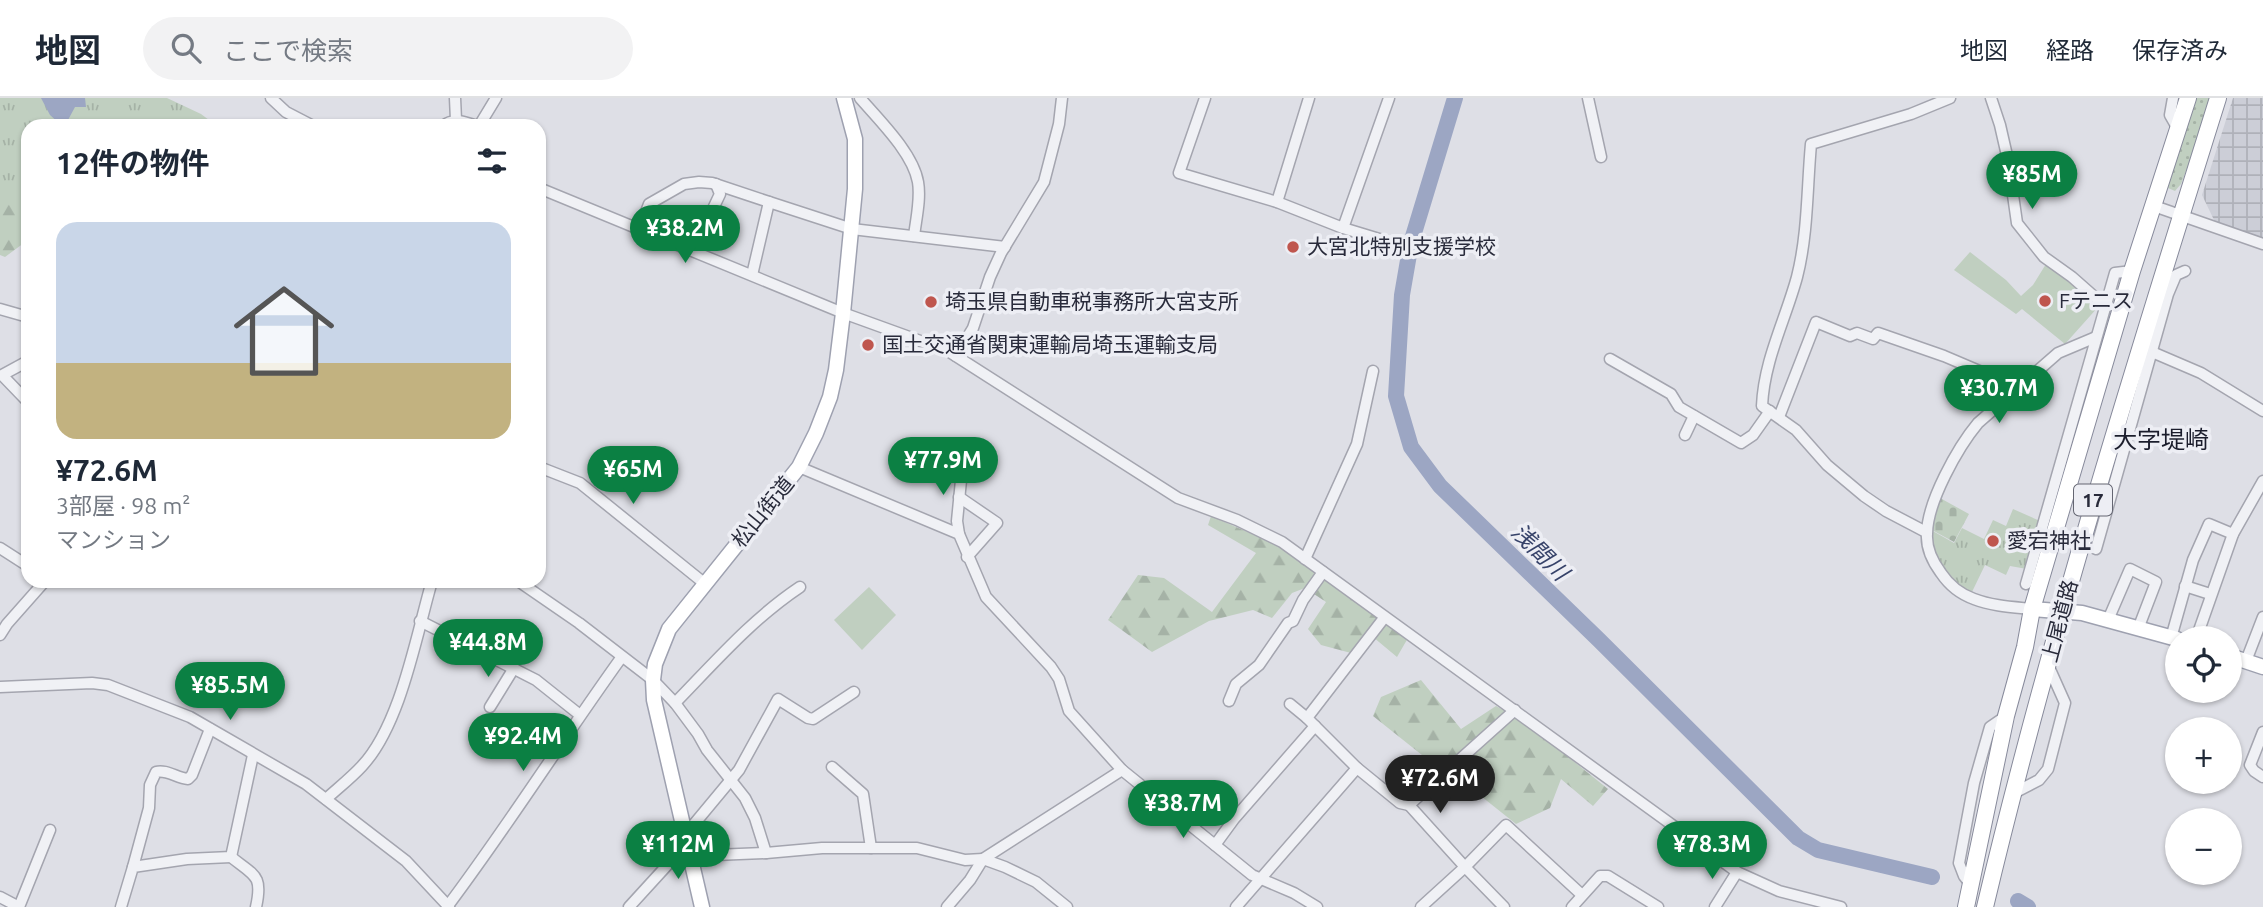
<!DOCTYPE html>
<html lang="ja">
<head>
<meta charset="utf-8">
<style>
  body { margin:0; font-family:Ubuntu,"Noto Sans JP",sans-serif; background:#f2f2f3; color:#1f2937; height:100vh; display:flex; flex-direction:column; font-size:26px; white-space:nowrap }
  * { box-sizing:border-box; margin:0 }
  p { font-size:23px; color:#747a83 }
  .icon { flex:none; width:38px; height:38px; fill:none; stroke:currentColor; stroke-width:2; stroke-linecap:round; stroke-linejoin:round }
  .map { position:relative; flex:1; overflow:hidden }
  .sheet { position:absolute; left:21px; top:21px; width:525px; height:469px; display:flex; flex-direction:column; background:#fff; border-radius:21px; box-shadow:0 2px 5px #0004 }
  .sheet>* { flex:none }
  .fabs { position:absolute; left:2165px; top:528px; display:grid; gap:14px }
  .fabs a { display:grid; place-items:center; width:77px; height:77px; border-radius:50%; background:#fff; box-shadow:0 2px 5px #0004; font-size:35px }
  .price { position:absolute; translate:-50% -60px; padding:0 16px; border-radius:24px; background:#0b8043; color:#fff; font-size:23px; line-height:46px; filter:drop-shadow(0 2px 4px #0008) }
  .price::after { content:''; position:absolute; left:50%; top:42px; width:21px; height:16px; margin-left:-10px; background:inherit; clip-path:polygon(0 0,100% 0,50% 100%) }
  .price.current { background:#222; color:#fff }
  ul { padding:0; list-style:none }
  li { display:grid; align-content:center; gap:14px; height:371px; padding:0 35px }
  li+li { border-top:2px solid #e0e1e3 }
  li span { display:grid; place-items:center; height:217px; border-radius:21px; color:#555 }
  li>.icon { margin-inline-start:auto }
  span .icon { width:126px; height:126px; fill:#fffc; stroke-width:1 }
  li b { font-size:30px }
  h2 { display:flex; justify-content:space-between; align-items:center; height:84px; padding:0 35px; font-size:30px }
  header { display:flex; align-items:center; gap:42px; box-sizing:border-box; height:98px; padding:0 35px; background:#fff; border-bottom:2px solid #e0e1e3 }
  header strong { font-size:33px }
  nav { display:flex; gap:38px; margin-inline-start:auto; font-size:24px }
  .search { width:490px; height:63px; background:#f2f2f3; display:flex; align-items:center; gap:18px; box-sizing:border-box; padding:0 24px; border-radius:38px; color:#747a83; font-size:26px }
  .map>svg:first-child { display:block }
  .industrial { fill:url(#industrial-grid) }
  .grass { fill:url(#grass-dots) }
  .forest { fill:url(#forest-firs) }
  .cemetery { fill:url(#cemetery-stones) }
  .park { fill:url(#park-tufts) }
  .garden { fill:#c0cfc0 }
  .water { fill:#9ca6c3 }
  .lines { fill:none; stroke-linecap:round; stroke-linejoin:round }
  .river { stroke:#9ca6c3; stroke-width:16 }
  .minor-casing { stroke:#a4a5af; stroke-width:13 }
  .major-casing { stroke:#9ea1b0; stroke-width:17 }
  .highway-casing { stroke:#878a9b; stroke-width:18 }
  .minor { stroke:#f0f1f5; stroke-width:10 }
  .major { stroke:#fff; stroke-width:14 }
  .highway { stroke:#fff; stroke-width:16 }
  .poi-dot { fill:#bf564e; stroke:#edeef4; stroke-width:2.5 }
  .labels { text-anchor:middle; stroke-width:7; stroke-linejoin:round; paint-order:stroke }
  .shield { fill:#edeef4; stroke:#646672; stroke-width:2 }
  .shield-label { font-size:19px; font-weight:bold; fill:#292b3b }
  .poi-label { font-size:21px; fill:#292b3b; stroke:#edeef4; text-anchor:start }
  .street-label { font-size:21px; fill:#292b3b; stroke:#edeef4 }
  .water-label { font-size:23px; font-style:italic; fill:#37436a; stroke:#edeef4 }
  .quarter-label { font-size:24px; fill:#1b1d2c; stroke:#edeef4 }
</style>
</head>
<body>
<header>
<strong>地図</strong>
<div class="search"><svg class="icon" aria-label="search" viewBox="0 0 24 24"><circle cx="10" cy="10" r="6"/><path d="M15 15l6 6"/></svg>ここで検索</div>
<nav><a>地図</a><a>経路</a><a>保存済み</a></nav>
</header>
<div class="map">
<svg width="2263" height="809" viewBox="0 0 2263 809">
  <defs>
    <pattern id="industrial-grid" width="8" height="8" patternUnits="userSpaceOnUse" patternTransform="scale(1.75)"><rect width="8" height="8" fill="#ccced7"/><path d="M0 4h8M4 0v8" fill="none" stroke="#afb1b9"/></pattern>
    <pattern id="grass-dots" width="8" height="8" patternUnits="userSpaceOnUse" patternTransform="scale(1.75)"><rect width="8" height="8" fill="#c0cfc0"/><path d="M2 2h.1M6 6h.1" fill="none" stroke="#a5b2a6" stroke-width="1.8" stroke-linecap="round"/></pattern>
    <pattern id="forest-firs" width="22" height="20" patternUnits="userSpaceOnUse" patternTransform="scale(1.75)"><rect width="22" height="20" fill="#c0cfc0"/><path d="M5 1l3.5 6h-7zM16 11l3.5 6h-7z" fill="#a5b2a6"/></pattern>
    <pattern id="cemetery-stones" width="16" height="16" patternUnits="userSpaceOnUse" patternTransform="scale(1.75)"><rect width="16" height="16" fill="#c0cfc0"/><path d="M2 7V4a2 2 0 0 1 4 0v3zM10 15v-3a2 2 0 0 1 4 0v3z" fill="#a5b2a6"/></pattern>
    <pattern id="park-tufts" width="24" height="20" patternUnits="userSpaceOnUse" patternTransform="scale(1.75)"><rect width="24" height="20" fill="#c0cfc0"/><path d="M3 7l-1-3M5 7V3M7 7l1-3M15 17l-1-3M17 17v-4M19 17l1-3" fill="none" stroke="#a5b2a6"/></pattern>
  </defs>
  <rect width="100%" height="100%" fill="#dedfe6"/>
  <polygon class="industrial" points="2233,0 2263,0 2263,141 2215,124 2202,97"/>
  <polygon class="grass" points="2194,0 2214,0 2181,86 2175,93 2168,90 2169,79"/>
  <g class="forest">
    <polygon points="0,0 28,28 28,142 5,159 0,157"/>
    <polygon points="1211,418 1277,447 1346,493 1408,540 1397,559 1367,534 1351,555 1321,547 1308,531 1326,504 1305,490 1292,495 1272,520 1253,512 1209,523 1152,554 1108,522 1138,477 1164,480 1212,514 1256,455 1208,427"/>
    <polygon points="1421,582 1461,631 1496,608 1525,624 1608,691 1593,708 1561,681 1550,710 1516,726 1472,691 1476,675 1470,666 1427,661 1373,618 1381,599"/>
  </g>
  <polygon class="cemetery" points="1940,400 1969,416 1954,444 1932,432"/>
  <g class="park">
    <polygon points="0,0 167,0 201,16 217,28 28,28 28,105 0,105"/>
    <path d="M2013 411 2040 423 2027 471 2010 468 2006 477 1985 467 1971 496C1940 476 1935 469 1931 432L1954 445 1962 430 1984 441 1993 422 2006 428Z"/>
  </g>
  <g class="garden">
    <polygon points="1970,154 2006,182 2021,198 2033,187 2046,166 2099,208 2065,246 2022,211 2016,216 1954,172"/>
    <polygon points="869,489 896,517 862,552 834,522"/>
  </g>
  <polygon class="water" points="41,0 85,0 86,9 75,9 68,22 61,27 50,17"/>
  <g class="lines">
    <g class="river">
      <polyline points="1455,0 1411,145 1402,197 1396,298 1411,349 1440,388 1598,541 1798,740 1818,752 1932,779"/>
      <polyline points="2018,803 2028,809"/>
    </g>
    <defs>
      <g id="minor">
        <polyline points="271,0 286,14 313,28"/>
        <polyline points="455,0 456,22"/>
        <path d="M860 0C879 22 913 55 918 84 921 101 916 121 914 138"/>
        <polyline points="1205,0 1179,75 1277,104 1343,130 1389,0"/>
        <polyline points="1588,0 1601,59"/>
        <polyline points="1991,0 2000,27 2008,62 2017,125 2044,159 2072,179 2106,209"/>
        <polyline points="2173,0 2170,17 2178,31"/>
        <path d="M443 28C454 19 464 24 477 28"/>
        <polyline points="479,28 496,0"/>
        <polyline points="539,90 843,215 948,253 1178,400 1237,422 1282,444 1737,774 1779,793 1841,809"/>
        <polyline points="1277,104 1309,0"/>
        <polyline points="2154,108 2263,146"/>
        <polyline points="1343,130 1399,147"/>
        <polyline points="639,132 649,106 684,86 699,84 712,85 769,104"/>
        <polyline points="693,153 720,96 716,86"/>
        <polyline points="752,177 769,104 852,131 1005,149"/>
        <polyline points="0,211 28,219"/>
        <polyline points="2152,254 2201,275 2263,313"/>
        <polyline points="956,258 973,230 990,179 1001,155 1044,84 1059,26 1062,0"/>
        <polyline points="1610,261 1671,296 1679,309 1741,345 1753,337 1770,313"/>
        <polyline points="28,263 2,277 28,304"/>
        <polyline points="1779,319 1816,224 1850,238 1857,235 1873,241 1878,235 1944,258 2017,289"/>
        <polyline points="1685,337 1694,318"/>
        <polyline points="539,369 580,385 704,485"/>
        <polyline points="799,369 959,436 986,499 1051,569 1059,581 1069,613 1122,672 1252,777 1294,795 1317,809"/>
        <polyline points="959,399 997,425 967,459"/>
        <path d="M1926 434 1886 413 1864 398 1827 367 1796 332 1762 308C1764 262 1785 223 1797 179 1808 136 1807 89 1811 46L1911 16 1950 0"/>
        <polyline points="959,436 957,423 963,362"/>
        <polyline points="0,450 28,468"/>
        <polyline points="2096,451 2168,196 2176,177 2185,173"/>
        <polyline points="1305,461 1357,346 1373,273"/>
        <polyline points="518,483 579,525 653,582 675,605 698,636 707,652 745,700 755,720 766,755"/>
        <polyline points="2026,486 2115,175 2132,173"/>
        <polyline points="2185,488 2210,496"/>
        <path d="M2032 511C2012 509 1992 508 1974 501 1960 496 1949 487 1941 475 1932 463 1926 451 1927 436 1927 404 1958 349 1978 325L2058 255 2096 239"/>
        <polyline points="2108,522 2130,471 2156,484 2138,531"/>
        <polyline points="420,523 536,582 580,617"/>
        <polyline points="0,537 7,526 45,483"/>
        <polyline points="2171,540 2193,462 2209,426 2233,436"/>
        <polyline points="2196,541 2233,436 2263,383"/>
        <polyline points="2246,563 2263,519"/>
        <polyline points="0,589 92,585 108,587 190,619 306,686 406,763 449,809"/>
        <polyline points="1229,603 1236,586 1259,567 1288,525 1293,523 1303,502 1323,474"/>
        <path d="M675 605C715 564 752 521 800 489"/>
        <polyline points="1290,606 1307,620"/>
        <polyline points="490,609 514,570"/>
        <polyline points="2263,634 2250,667 2254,673 2263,679"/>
        <polyline points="832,669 863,696 871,750"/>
        <polyline points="1357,670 1307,620 1384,520"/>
        <polyline points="2012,696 2039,682 2048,671 2065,605 2048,567"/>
        <path d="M326 701C338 690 351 680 362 668 401 626 416 538 432 483"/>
        <polyline points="685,737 739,672 778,601 808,620 813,621 854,594"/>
        <polyline points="1215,747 1234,721 1315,628"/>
        <polyline points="690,758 766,755 822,750 917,750 965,762 983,761 1005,769 1036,784 1067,809"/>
        <path d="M231 759C255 778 263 777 256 809"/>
        <path d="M133 769 149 710 150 687 156 674C166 671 177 680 188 681L192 677 210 631"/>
        <polyline points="1971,787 1964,778 1959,765 1974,685 1990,629 2006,618"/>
        <polyline points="0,799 19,809"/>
        <polyline points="19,809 50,732"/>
        <polyline points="121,809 133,769 187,761 231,759 253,657"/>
        <path d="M447 809C508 728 562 642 621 560"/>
        <polyline points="629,809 671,763 688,749"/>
        <polyline points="947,809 970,782 983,761 1122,672"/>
        <polyline points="1236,809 1357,670 1400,705 1409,707"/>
        <polyline points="1421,809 1465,769 1409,707 1515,612"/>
        <polyline points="1504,809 1465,769 1506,727 1582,797"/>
        <polyline points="1572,809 1600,778 1608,778 1658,809"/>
        <polyline points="1715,809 1737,774"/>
      </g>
      <g id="major">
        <polyline points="2032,511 2082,515 2177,541"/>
        <polyline points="2230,558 2263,569"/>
        <polyline points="702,809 654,602 653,582 655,566 669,531 799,369 816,335 830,299 836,272 843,215 855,91 855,41 844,0"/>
      </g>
      <g id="highway">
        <polyline points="1966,809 2006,618 2025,549 2032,511 2132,173 2188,0"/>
        <path d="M1985 809C2050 536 2134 268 2218 0"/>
      </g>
    </defs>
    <use href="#minor" class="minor-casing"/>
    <use href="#major" class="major-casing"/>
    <use href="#highway" class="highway-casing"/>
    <use href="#minor" class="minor"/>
    <use href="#major" class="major"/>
    <use href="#highway" class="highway"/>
  </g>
  <g class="poi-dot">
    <circle cx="1293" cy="149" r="7"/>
    <circle cx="2045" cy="203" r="7"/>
    <circle cx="931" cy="204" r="7"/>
    <circle cx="868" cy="247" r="7"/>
    <circle cx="1993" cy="443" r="7"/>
  </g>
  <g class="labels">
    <rect class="shield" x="2074" y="386.5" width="38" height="31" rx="5"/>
    <g class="shield-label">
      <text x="2093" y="409">17</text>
    </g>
    <g class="poi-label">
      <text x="1307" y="156">大宮北特別支援学校</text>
      <text x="2059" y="210">Fテニス</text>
      <text x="945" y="211">埼玉県自動車税事務所大宮支所</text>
      <text x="882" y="254">国土交通省関東運輸局埼玉運輸支局</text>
      <text x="2007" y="450">愛宕神社</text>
    </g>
    <g class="street-label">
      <text transform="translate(763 414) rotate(-51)" y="7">松山街道</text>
      <text transform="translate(2060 523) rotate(-75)" y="7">上尾道路</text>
    </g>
    <g class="water-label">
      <text transform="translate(1540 454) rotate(45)" y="8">浅間川</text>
    </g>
    <g class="quarter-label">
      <text x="2161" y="350">大字堤崎</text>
    </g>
  </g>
</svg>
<div class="fabs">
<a><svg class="icon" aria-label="locate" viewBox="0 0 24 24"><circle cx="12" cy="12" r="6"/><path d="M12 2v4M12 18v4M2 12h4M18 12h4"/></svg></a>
<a>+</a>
<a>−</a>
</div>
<b class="price" style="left:2032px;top:113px">¥85M</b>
<b class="price" style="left:685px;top:167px">¥38.2M</b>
<b class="price" style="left:1999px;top:327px">¥30.7M</b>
<b class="price" style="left:943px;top:399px">¥77.9M</b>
<b class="price" style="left:633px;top:408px">¥65M</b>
<b class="price" style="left:488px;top:581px">¥44.8M</b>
<b class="price" style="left:230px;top:624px">¥85.5M</b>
<b class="price" style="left:523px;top:675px">¥92.4M</b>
<b class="price current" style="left:1440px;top:717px">¥72.6M</b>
<b class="price" style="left:1183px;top:742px">¥38.7M</b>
<b class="price" style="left:678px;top:783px">¥112M</b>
<b class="price" style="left:1712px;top:783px">¥78.3M</b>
<section class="sheet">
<h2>12件の物件<svg class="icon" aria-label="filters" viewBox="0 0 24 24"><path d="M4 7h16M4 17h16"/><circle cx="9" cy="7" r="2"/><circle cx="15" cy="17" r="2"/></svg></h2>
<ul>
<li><span style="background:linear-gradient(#c9d6e8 65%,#c2b280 0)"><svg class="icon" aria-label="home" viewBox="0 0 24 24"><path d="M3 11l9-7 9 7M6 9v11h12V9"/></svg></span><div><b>¥72.6M</b><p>3部屋 · 98 m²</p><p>マンション</p></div></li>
</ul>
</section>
</div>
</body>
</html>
